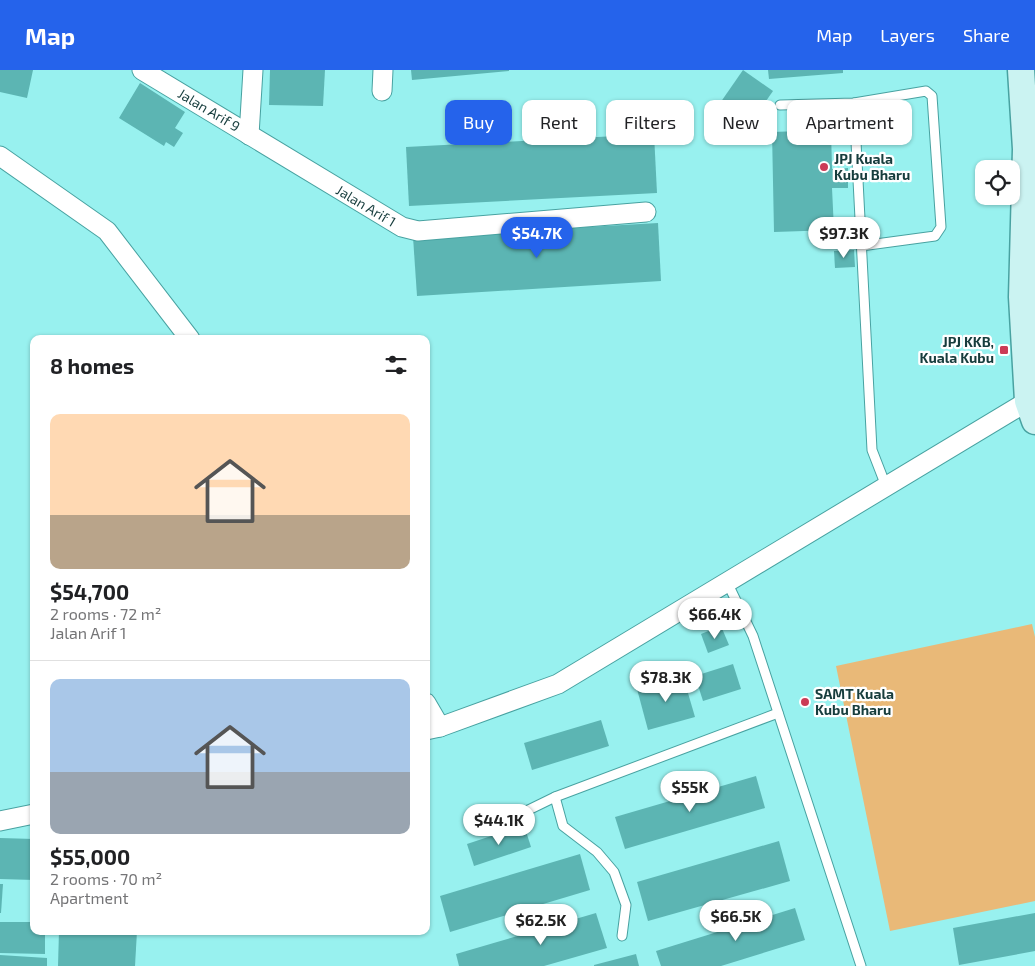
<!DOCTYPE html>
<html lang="en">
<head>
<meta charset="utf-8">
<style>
  body { margin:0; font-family:"Exo 2",sans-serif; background:#f6f6f6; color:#202124; height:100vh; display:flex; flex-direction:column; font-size:19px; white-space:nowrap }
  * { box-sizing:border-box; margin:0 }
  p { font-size:16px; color:#757577 }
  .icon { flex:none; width:28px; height:28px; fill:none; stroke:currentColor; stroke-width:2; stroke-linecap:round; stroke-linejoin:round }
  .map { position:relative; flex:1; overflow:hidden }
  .details { position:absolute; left:30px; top:265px; width:400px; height:600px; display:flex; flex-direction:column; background:#fff; border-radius:10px; box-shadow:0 1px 4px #0004 }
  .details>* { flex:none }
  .guide { position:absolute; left:445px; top:30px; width:475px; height:45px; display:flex; gap:10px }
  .buttons { position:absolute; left:975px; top:90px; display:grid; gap:10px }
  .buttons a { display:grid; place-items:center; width:45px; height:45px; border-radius:10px; background:#fff; box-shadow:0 1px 4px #0004; font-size:25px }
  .price { position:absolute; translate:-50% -42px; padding:0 11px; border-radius:18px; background:#fff; color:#222; font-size:16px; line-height:32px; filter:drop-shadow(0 1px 2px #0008) }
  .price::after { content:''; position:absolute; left:50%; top:30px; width:15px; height:11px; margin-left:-8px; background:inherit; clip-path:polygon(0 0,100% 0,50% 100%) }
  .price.current { background:#2563eb; color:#fff }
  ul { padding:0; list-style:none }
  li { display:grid; align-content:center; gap:10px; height:265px; padding:0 20px }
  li+li { border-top:1px solid #e0e0e0 }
  li span { display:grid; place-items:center; height:155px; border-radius:10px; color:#555 }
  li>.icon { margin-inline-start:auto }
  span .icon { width:90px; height:90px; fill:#fffc; stroke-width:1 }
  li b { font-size:21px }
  h2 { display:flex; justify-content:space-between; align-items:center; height:60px; padding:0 20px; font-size:21px }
  .chip { padding:0 18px; border-radius:10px; background:#fff; box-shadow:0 1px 4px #0004; font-size:18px; line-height:45px }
  .chip.current { background:#2563eb; color:#fff }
  header { display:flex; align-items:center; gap:30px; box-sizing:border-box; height:70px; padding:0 25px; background:#2563eb; color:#fff }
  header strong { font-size:24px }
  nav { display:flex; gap:28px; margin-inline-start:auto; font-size:18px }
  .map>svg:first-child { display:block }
  .green { fill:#e9b978 }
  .building { fill:#5cb5b3 }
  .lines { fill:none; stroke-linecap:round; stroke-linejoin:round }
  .lane-casing { stroke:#48a2a1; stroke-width:11 }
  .street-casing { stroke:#48a2a1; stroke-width:21 }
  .secondary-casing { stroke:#48a2a1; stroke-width:29 }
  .lane { stroke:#fff; stroke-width:9 }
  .street { stroke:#fff; stroke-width:19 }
  .secondary { stroke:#cbf3f2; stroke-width:26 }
  .poi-dot { fill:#cb3b56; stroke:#fff; stroke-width:2 }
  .labels { text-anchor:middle; stroke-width:4.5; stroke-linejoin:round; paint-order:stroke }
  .street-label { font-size:14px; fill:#173d3d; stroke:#fff }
  .poi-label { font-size:14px; font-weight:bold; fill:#173d3d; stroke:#fff; text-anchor:start }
</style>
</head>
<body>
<header>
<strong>Map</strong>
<nav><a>Map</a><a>Layers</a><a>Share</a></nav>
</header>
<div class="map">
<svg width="1035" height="896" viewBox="0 0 1035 896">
  <rect width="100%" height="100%" fill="#98f1ef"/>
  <polygon class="green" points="1032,554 1035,567 1035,831 890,861 836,596"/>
  <g class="building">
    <polygon points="0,0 33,0 27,28 0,22"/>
    <polygon points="270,0 325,0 323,36 269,35"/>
    <polygon points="411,0 509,0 509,1 412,10"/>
    <polygon points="743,0 773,21 748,57 718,36"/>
    <polygon points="768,0 843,0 843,3 769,9"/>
    <polygon points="140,13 185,42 175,58 183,63 174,77 166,72 164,76 119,48"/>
    <polygon points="831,60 832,99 848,98 848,118 832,118 834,160 774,162 772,62"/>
    <polygon points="654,64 657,123 409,136 406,77"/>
    <polygon points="658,153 661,211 417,226 413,167"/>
    <polygon points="854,180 855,197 835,198 834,181"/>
    <polygon points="721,556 729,575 708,583 701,564"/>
    <polygon points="733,594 741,619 703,631 695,606"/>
    <polygon points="683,606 695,647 648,660 637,619"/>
    <polygon points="601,650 609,676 532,700 524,673"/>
    <polygon points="756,706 765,738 625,779 615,747"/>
    <polygon points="524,755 531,777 474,796 467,774"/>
    <polygon points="0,768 34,769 34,810 0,809"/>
    <polygon points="779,771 790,811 648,851 637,812"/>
    <polygon points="580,784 590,820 450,862 440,826"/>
    <polygon points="0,814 3,814 1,843 0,843"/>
    <polygon points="795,838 805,870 721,896 661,896 656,881"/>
    <polygon points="596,843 607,878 544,896 459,896 456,884"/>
    <polygon points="1035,843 1035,881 959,895 953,858"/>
    <polygon points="0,852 34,852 34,861 45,861 45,884 0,883"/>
    <polygon points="59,861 137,861 135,896 58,896"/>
    <polygon points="636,884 639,896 594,896 594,895"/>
    <polygon points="0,885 47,888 47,896 0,896"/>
  </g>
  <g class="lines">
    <defs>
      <g id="lane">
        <polyline points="854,33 872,380 886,416"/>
        <polyline points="780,35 854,33 926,21 932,26 941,157 935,166 861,176"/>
        <polyline points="727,512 753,566 861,896"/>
        <polyline points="555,727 563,756 597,782 614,802 626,835 622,866"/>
        <polyline points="512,748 555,727 778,643"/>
      </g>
      <g id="street">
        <polyline points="142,0 402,157 418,161 646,142"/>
        <polyline points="382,21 383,0"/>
        <polyline points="249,65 253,0"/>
        <polyline points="0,86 107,161 190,269"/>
        <polyline points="426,633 440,657"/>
        <polyline points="426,660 440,657 558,614 1028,331"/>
        <polyline points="0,751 34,744"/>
      </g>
      <polyline id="secondary" points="1021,0 1026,79 1022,227 1028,331 1035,351"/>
    </defs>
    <use href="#lane" class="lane-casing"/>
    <use href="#street" class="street-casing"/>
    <use href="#secondary" class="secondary-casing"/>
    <use href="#lane" class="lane"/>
    <use href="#street" class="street"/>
    <use href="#secondary" class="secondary"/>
  </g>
  <g class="poi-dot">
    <circle cx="824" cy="97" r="5"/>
    <rect x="999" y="275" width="10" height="10" rx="2.5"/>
    <circle cx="805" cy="632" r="5"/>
  </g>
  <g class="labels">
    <g class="street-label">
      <text transform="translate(209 40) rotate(31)" y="5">Jalan Arif 9</text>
      <text transform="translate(366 136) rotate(31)" y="5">Jalan Arif 1</text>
    </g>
    <g class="poi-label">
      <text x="834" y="94">JPJ Kuala<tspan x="834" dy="16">Kubu Bharu</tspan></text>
      <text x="994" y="277" text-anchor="end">JPJ KKB,<tspan x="994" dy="16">Kuala Kubu</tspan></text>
      <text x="815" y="629">SAMT Kuala<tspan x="815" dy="16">Kubu Bharu</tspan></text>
    </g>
  </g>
</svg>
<div class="buttons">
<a><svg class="icon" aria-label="locate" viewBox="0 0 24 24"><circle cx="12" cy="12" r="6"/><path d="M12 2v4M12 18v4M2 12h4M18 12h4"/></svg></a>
</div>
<b class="price current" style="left:537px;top:189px">$54.7K</b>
<b class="price" style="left:844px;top:189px">$97.3K</b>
<b class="price" style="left:715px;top:570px">$66.4K</b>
<b class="price" style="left:666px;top:633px">$78.3K</b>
<b class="price" style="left:690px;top:743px">$55K</b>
<b class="price" style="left:499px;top:776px">$44.1K</b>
<b class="price" style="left:736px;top:872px">$66.5K</b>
<b class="price" style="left:541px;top:876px">$62.5K</b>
<div class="guide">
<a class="chip current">Buy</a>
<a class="chip">Rent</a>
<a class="chip">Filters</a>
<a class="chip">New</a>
<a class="chip">Apartment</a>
</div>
<section class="details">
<h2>8 homes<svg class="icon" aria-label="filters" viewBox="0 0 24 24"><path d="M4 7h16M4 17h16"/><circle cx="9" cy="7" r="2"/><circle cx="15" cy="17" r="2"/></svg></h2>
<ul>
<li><span style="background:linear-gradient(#ffd9b3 65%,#b9a48a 0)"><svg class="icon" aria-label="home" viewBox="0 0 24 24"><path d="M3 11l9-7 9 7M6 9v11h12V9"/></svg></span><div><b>$54,700</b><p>2 rooms · 72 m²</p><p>Jalan Arif 1</p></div></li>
<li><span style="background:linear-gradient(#a9c7e8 60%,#9aa5b1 0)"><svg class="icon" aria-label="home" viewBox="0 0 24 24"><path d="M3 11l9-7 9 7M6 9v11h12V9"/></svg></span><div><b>$55,000</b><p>2 rooms · 70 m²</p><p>Apartment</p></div></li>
</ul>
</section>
</div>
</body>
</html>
